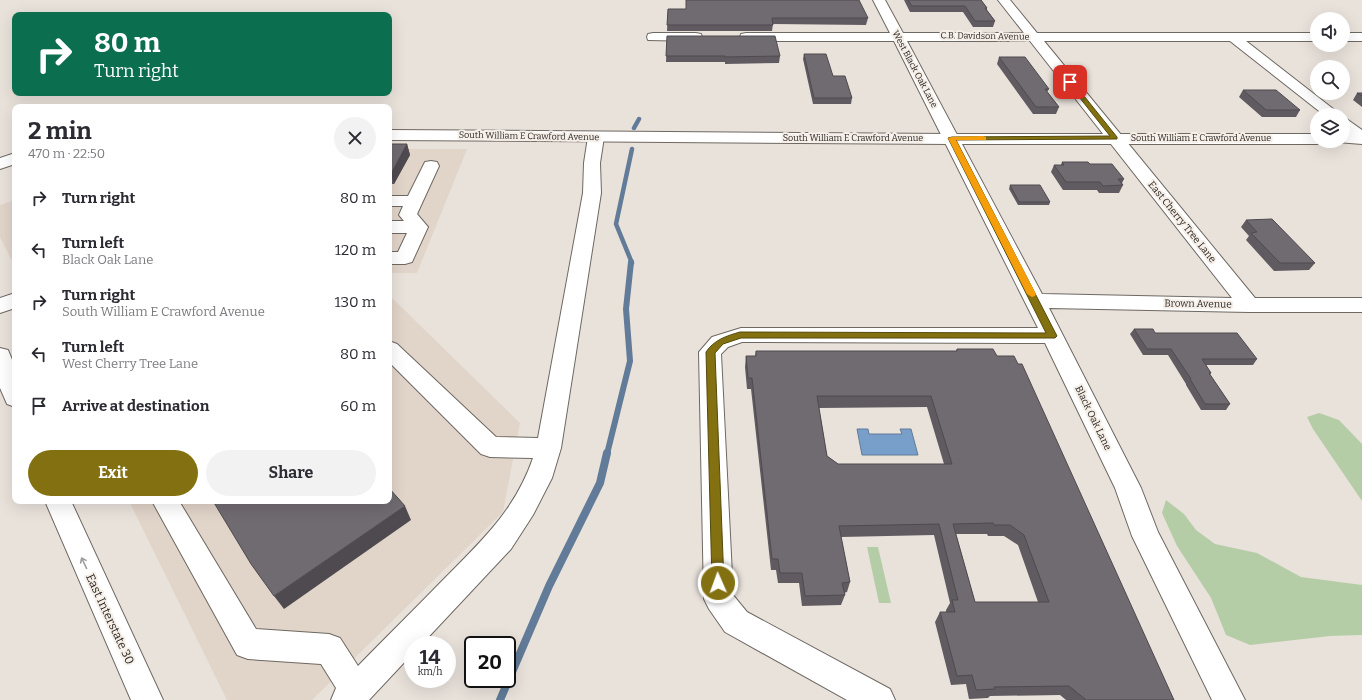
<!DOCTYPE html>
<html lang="en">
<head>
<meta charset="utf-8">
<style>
	:root { --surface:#fff; --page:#f2f2f3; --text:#2b2b33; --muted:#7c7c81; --accent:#837111 }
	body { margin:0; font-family:Bitter,serif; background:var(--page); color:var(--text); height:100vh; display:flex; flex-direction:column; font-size:15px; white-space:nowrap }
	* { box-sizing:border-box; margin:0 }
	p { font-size:13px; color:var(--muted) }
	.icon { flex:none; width:22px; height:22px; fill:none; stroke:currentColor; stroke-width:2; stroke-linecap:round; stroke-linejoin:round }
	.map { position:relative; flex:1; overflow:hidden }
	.drawer { position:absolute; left:12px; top:104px; width:380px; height:400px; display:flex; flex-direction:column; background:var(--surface); border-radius:8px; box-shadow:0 4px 16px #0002 }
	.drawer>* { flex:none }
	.banner { position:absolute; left:12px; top:12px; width:380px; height:84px; border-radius:8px; box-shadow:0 4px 16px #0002; background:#0b6e4f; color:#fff; overflow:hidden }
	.buttons { position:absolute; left:1310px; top:12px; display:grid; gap:8px }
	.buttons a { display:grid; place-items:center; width:40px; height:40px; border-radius:50%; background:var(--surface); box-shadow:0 4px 16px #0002; font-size:20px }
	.speed { position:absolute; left:404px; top:636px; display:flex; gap:8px; font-size:20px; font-weight:700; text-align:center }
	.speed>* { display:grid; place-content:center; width:52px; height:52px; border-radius:50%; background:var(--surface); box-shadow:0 4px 16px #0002; line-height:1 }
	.speed small { font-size:10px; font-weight:400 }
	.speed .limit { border:2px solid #111; border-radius:6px; background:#fff; color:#111 }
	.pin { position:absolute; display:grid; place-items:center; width:34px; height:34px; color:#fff; margin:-17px; border-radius:8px; box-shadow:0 2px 6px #0006 }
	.me { position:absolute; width:44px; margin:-22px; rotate:358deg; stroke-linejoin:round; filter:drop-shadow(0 0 3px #0008) }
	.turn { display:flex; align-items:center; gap:14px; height:84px; padding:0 16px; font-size:18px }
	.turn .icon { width:52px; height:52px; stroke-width:2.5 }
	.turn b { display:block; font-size:28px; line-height:34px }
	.round { display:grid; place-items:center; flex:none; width:42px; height:42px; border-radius:21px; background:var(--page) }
	.head { display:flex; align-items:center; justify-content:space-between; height:68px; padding:0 16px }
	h1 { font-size:24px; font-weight:700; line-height:30px }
	.primary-button { display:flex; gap:8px; margin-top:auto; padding:8px 16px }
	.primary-button a { flex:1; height:46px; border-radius:24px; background:var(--accent); color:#fff; font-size:16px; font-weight:700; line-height:46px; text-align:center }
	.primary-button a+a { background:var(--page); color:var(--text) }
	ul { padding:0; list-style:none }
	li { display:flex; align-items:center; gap:12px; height:52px; padding:0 16px }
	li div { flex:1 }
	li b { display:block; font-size:15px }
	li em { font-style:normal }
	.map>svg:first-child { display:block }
</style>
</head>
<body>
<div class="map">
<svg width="1362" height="700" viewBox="0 0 1362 700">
	<rect width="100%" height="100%" fill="#e9e2db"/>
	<!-- built -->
	<path fill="#e1d4c9" d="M389 149H467L417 273H389Z
		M15 200V267L0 237V205Z
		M389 295 520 423 503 512 312 700H227L129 501H389Z"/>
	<!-- green -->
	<path fill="#b5cda7" d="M1319 413 1339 420 1362 444V501L1313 429 1307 417Z
		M1166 500 1184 514 1196 530 1215 544 1257 553 1301 577 1362 585V635L1330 636 1250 645 1226 635 1211 598 1177 546 1162 513Z
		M867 547H878L891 603H879Z"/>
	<!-- water -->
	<path fill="#789fca" stroke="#617b98" d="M857 429H868L869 434H902L900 429H911L918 455H862Z"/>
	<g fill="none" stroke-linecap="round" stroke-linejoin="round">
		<!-- stream-far2 -->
		<path stroke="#617b98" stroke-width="4.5" d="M634 128 639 119
			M632 263 616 224 632 149"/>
		<!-- stream-far1 -->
		<path stroke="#617b98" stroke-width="6" d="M607 454 630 361 626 309 631 262"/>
		<!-- stream -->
		<path stroke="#617b98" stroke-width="8" d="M500 700 549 586 600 483 607 453"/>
		<!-- minor casing -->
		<g stroke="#6e6862" stroke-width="2">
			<path id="minor" d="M873 0H885L903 33H1024L998 0H1010L1037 33H1317V41H1246L1341 115H1324L1230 41H1044L1255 298H1362V312H1249L1049 308 1141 488 1158 532 1245 700H1212L1132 536 1115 488 1045 343 742 342 728 347 721 354 733 595 747 612 890 689 895 700H847L725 632 709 609 704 599 699 352 712 337 741 328H1038L894 41H746L741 40 740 37 741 34 746 33H890ZM907 41H1030L1232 298 1042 294Z
				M653 33H696L701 34 702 37 701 40 696 41 648 40 647 37 648 34Z
				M1343 33H1362V41H1343Z
				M1343 118 1348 120 1362 130V143L1356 141 1343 131Z
				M596 132 602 134 604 137 600 163 601 193 561 448 552 478 533 515 511 549 421 645H413V653L369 700H331L336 688 321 664 248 659 237 655 152 501H179L256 629 329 634 340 638 358 666C385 638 413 611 440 583 479 543 514 513 533 458L490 457 481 454 389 362V341L397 344 496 437 538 438 583 193 584 163 588 137 590 134Z
				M431 161 437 162 439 166 417 214 428 227 412 262 405 264H389V252H398L407 233H389V221H404L399 215 403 206H389V196H408L425 162Z
				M15 293V308L0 313V298Z"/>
		</g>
		<!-- major casing -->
		<g stroke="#6e6862" stroke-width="2">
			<path id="major" d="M389 130 952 134H1317V141H1324L1317 144H952L389 140Z
				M1343 134H1362V144L1337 142 1336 141H1343Z
				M15 153V164L0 169V158Z
				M0 348 8 350 15 367V407L7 404 0 388Z
				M45 501H71L163 700H131Z"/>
		</g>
		<!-- minor -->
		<use href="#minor" fill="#fff" fill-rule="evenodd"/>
		<!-- major -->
		<use href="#major" fill="#fff" fill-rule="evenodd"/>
	</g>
	<!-- wall -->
	<path fill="#605b61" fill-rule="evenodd" d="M904 0H981L987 8V10L995 21 993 27H973L963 12H910Z
		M668 9 868 18 866 25 773 24 772 31H667Z
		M667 36 780 56 779 63 725 64V62H666Z
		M804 54 833 76 852 98 851 104H813L803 59Z
		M999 57 1049 89 1047 92 1059 107 1056 114H1033L997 64Z
		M1243 90 1300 110 1296 117H1262L1239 97Z
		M1357 93H1362V107L1353 100Z
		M389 144H407L410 155 394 184H389Z
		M1062 162 1090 164 1124 179 1122 183 1123 185 1119 193H1099L1097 190H1063L1051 172 1054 165H1061Z
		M1010 185 1050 202 1049 205H1018L1009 189Z
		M1246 220 1315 263 1309 270 1274 271 1246 240 1249 236 1241 227Z
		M1134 329 1155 333 1257 359 1253 365H1206L1211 373 1210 375 1230 404 1226 410H1201L1186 385V384L1168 355H1143L1130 334Z
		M957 349 997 356 1174 700H1066L1060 695 990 696 988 698 969 699 966 684 951 685 935 622 940 612H946V610L950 603 934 535 841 537 850 582 847 592 844 593 845 595 841 605 802 606 799 583H778L776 570H771L751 389H747L745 367 746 356H755L756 351H956ZM927 407 944 464H838L827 456 819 408ZM956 534H987L988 536H1004L1018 545 1038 602H975Z"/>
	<!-- shaded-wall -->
	<path fill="#4e4a4f" d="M407 144 410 155 394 184 391 174Z
		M405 506 411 520 284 609 274 596Z"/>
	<!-- building -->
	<path fill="#706a71" stroke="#4e4a4f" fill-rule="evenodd" d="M686 0H859L868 18H772L773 25H667L668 9H686Z
		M908 0H981L987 8H985L995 21H975L965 6H912Z
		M667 36H775L780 56 725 57V56H666Z
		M804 54H826L833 76H845L852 98H814Z
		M999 57H1025L1049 89H1045L1059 107H1036Z
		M1243 90H1276L1300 110H1266Z
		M1357 93H1362V96Z
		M389 144H407L391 174H389Z
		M1062 162H1088L1090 164H1112L1124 179H1118L1123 185 1103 186 1100 182H1066L1054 165H1064Z
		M1010 185H1040L1050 202H1019Z
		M1272 219 1315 263H1280L1251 233 1257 232 1246 220Z
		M1134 329H1153L1155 333H1237L1257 359H1202L1211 373H1209L1230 404H1205L1190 379H1191L1171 349H1147Z
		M957 349H993L997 356H1014L1018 364H1022L1174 700H1086L1069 686 994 687 995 689 976 690 972 675 957 676 940 612H955L952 600H958L939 524 839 526 850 582 842 583 845 595 805 596 802 573H780L778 559H772L752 378H748L746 356H756V351H957ZM817 396H931L952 464H838L827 456ZM993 523 994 525H1010L1024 535 1049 602H975L953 524Z
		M389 488 405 506 274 596 251 564 213 501H389Z"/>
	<!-- one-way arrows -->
	<defs><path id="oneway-shaft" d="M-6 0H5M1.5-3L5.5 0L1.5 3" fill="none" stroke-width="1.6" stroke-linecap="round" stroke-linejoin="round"/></defs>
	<use stroke="#9f9e9d" href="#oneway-shaft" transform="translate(84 563) rotate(-115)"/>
	<!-- route -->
	<path fill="#837111" stroke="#55490b" d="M1068 81H1072L1117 137V139L956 140 1057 336 1055 338H741L723 344 715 353 724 583 723 587 718 589 714 587 712 583 706 352C714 340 726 336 740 332L1046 333 948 138 952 137 1110 136 1068 83Z"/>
	<!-- slow -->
	<path fill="#f59e0b" d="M983 136 986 137V140H956L1036 294 1035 296 1032 297 1027 294 948 138 952 137Z"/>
	<g text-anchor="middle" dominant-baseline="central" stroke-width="4" stroke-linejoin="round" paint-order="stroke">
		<!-- far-street labels -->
		<g font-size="9" fill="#2a2725" stroke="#f6efe8">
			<text transform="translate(985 36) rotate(1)">C.B. Davidson Avenue</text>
			<text transform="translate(915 69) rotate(62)">West Black Oak Lane</text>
			<text transform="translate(529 136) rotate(1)">South William E Crawford Avenue</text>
			<text x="853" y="138">South William E Crawford Avenue</text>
			<text x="1201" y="138">South William E Crawford Avenue</text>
		</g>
		<!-- street labels -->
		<g font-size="10" fill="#2a2725" stroke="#f6efe8">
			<text transform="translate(1182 222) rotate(51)">East Cherry Tree Lane</text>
			<text transform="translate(1198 304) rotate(1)">Brown Avenue</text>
			<text transform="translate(1093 418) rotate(64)">Black Oak Lane</text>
		</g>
		<!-- near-street labels -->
		<g font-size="12" fill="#2a2725" stroke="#f6efe8">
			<text transform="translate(110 619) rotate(65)">East Interstate 30</text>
		</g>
	</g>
</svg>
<div class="buttons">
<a><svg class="icon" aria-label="sound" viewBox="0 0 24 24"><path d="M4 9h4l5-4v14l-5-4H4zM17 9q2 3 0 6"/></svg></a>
<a><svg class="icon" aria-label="search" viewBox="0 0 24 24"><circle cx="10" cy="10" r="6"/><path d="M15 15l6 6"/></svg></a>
<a><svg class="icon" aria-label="layers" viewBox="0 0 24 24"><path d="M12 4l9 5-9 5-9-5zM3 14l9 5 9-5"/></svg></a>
</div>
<div class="speed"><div>14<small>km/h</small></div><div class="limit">20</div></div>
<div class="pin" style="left:1070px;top:82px;background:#d93025"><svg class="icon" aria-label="arrive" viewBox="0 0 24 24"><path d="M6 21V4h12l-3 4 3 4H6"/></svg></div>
<svg class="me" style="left:718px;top:583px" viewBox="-20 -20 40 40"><circle r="17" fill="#837111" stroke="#fff" stroke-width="3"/><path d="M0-11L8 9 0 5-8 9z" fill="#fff"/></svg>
<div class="banner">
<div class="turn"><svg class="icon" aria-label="right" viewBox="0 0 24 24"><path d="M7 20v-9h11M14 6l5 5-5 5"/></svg><div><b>80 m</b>Turn right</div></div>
</div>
<section class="drawer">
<div class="head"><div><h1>2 min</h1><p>470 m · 22:50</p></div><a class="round"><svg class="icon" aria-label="close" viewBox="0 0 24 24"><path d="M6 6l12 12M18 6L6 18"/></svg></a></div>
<ul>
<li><svg class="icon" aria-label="right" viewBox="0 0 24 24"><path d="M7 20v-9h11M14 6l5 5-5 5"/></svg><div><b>Turn right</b></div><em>80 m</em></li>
<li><svg class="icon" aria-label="left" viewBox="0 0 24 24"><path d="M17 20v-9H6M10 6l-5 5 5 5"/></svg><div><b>Turn left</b><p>Black Oak Lane</p></div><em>120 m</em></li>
<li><svg class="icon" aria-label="right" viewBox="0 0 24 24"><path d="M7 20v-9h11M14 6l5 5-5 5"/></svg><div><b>Turn right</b><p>South William E Crawford Avenue</p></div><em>130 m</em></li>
<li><svg class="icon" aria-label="left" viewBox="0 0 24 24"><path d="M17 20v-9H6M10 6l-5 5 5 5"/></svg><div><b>Turn left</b><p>West Cherry Tree Lane</p></div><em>80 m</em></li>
<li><svg class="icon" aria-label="arrive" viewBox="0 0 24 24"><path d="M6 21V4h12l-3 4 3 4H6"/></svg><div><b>Arrive at destination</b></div><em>60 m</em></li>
</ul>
<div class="primary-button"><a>Exit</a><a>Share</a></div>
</section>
</div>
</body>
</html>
